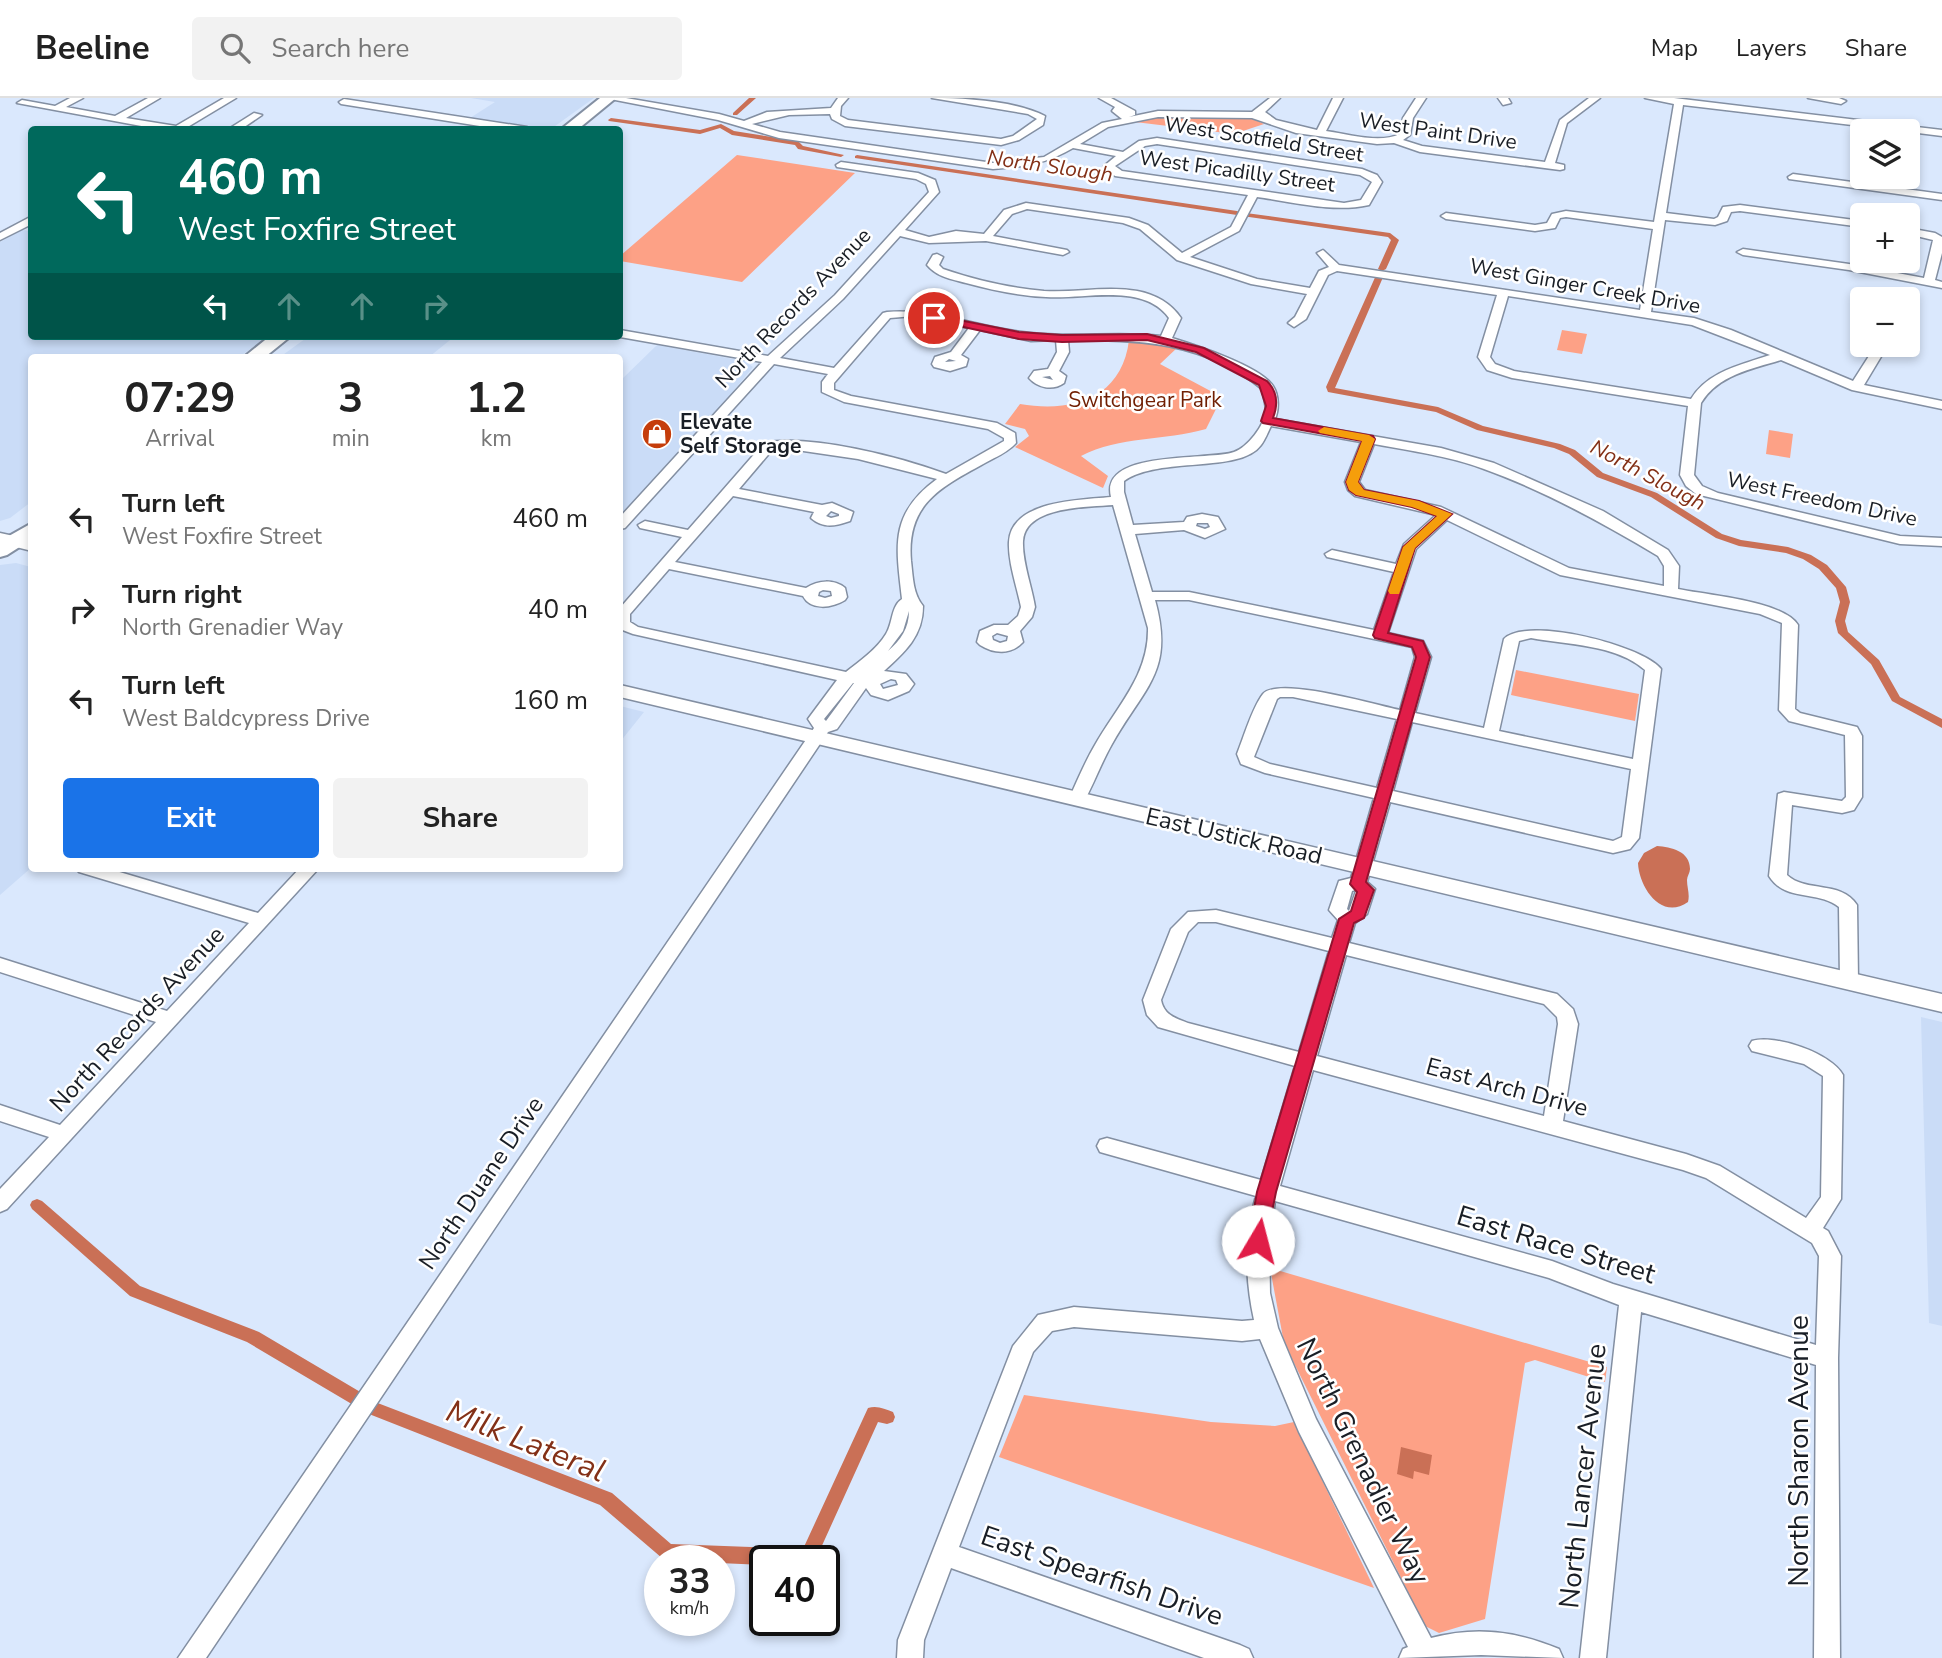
<!DOCTYPE html>
<html lang="en">
<head>
<meta charset="utf-8">
<style>
	:root { --surface:#fff; --page:#f2f2f2; --text:#222; --muted:#767676; --line:#e0e0e0; --accent:#1a73e8 }
	body { margin:0; font-family:"Nunito Sans",sans-serif; background:var(--page); color:var(--text); height:100vh; display:flex; flex-direction:column; font-size:26px; white-space:nowrap }
	* { box-sizing:border-box; margin:0 }
	p { font-size:23px; color:var(--muted) }
	.icon { flex:none; width:38px; height:38px; fill:none; stroke:currentColor; stroke-width:2; stroke-linecap:round; stroke-linejoin:round }
	.map { position:relative; flex:1; overflow:hidden }
	.panel { position:absolute; left:28px; top:256px; width:595px; height:518px; display:flex; flex-direction:column; background:var(--surface); border-radius:7px; box-shadow:0 4px 10px #0003 }
	.panel>* { flex:none }
	.top-card { position:absolute; left:28px; top:28px; width:595px; height:214px; border-radius:7px; box-shadow:0 4px 10px #0003; background:#00695c; color:#fff; overflow:hidden }
	.tools { position:absolute; left:1850px; top:21px; display:grid; gap:14px }
	.tools a { display:grid; place-items:center; width:70px; height:70px; border-radius:7px; background:var(--surface); box-shadow:0 4px 10px #0003; font-size:35px }
	.speed { position:absolute; left:644px; top:1447px; display:flex; gap:14px; font-size:35px; font-weight:700; text-align:center }
	.speed>* { display:grid; place-content:center; width:91px; height:91px; border-radius:50%; background:var(--surface); box-shadow:0 4px 10px #0003; line-height:1 }
	.speed small { font-size:18px; font-weight:400 }
	.speed .limit { border:4px solid #111; border-radius:10px; background:#fff; color:#111 }
	.pin { position:absolute; display:grid; place-items:center; width:60px; height:60px; color:#fff; margin:-30px; border:4px solid #fff; border-radius:50%; box-shadow:0 2px 7px #0007 }
	.me { position:absolute; width:77px; margin:-38px; rotate:8deg; stroke-linejoin:round; filter:drop-shadow(0 0 5px #0008) }
	.turn { display:flex; align-items:center; gap:24px; height:147px; padding:0 35px; font-size:32px }
	.turn .icon { width:91px; height:91px; stroke-width:2.5 }
	.turn b { display:block; font-size:49px; line-height:60px }
	.lanes { display:flex; align-items:center; height:66px; padding:0 35px; background:#0003; justify-content:center; gap:35px; direction:ltr }
	.lanes .off { opacity:.35 }
	.eta { display:flex; justify-content:space-evenly; align-items:center; height:119px; text-align:center }
	.eta b { font-size:42px; font-weight:700; line-height:49px }
	.button { display:flex; gap:14px; margin-top:auto; padding:14px 35px }
	.button a { flex:1; height:80px; border-radius:7px; background:var(--accent); color:#fff; font-size:28px; font-weight:700; line-height:80px; text-align:center }
	.button a+a { background:var(--page); color:var(--text) }
	ul { padding:0; list-style:none }
	li { display:flex; align-items:center; gap:21px; height:91px; padding:0 35px }
	li div { flex:1 }
	li b { display:block; font-size:26px }
	li em { font-style:normal }
	header { display:flex; align-items:center; gap:42px; box-sizing:border-box; height:98px; padding:0 35px; background:var(--surface); border-bottom:2px solid var(--line) }
	header strong { font-size:33px }
	nav { display:flex; gap:38px; margin-inline-start:auto; font-size:24px }
	.search { width:490px; height:63px; background:var(--page); display:flex; align-items:center; gap:18px; box-sizing:border-box; padding:0 24px; border-radius:7px; color:var(--muted); font-size:26px }
	.map>svg:first-child { display:block }
</style>
</head>
<body>
<header>
<strong>Beeline</strong>
<div class="search"><svg class="icon" aria-label="search" viewBox="0 0 24 24"><circle cx="10" cy="10" r="6"/><path d="M15 15l6 6"/></svg>Search here</div>
<nav><a>Map</a><a>Layers</a><a>Share</a></nav>
</header>
<div class="map">
<svg width="1942" height="1560" viewBox="0 0 1942 1560">
	<rect width="100%" height="100%" fill="#dae8fd"/>
	<!-- built -->
	<path fill="#cadcf7" d="M471 0H594L551 31 470 20 495 4Z
		M22 132 31 133 32 238H269L239 259H32L31 404 10 420 0 423V144Z
		M309 238H455L429 259H280Z
		M657 247 744 263 753 269 726 302 620 417V283Z
		M16 465 31 469 32 769 0 797V467Z
		M620 608 644 614 620 644Z
		M1921 919 1942 924V1228L1929 1225Z"/>
	<!-- green -->
	<path fill="#fda186" d="M1167 17 1251 20 1264 26 1234 36 1135 24Z
		M737 57 855 75 742 184 620 163V158Z
		M1562 232 1587 236 1582 256 1557 252Z
		M1129 242 1178 249 1160 266 1218 297 1219 305 1206 331C1164 343 1120 338 1081 358L1108 378 1103 390 1015 349 1029 338 1025 331 1005 326 1020 306C1071 315 1122 301 1129 242Z
		M1769 332 1793 336 1790 360 1766 356Z
		M1516 572 1639 596 1635 623 1511 597Z
		M1270 1170 1607 1269 1605 1284 1535 1262 1525 1265 1485 1521 1439 1535 1425 1528 1284 1245Z
		M1024 1297 1211 1324 1275 1328 1294 1324 1374 1490 999 1359Z"/>
	<!-- water -->
	<path fill="#ca7056" d="M1657 748C1671 749 1690 753 1690 771 1690 775 1687 778 1687 782 1687 790 1690 796 1688 804 1661 823 1639 789 1638 765L1644 755Z
		M1401 1349 1432 1357 1429 1377 1414 1373 1413 1381 1397 1376Z"/>
	<g fill="none" stroke-linecap="round" stroke-linejoin="round">
		<!-- canal -->
		<path fill="#ca7056" fill-rule="evenodd" d="M749 0H756L737 17H733V15Z
			M611 20 700 32 721 26 734 33 798 43 803 48 844 57 841 59 798 51 795 47 732 37 720 30 700 36 609 23 608 22Z
			M857 57 1237 113 1241 115 1237 117 855 60V58Z
			M1246 115 1390 135 1399 142 1386 171 1382 173 1378 171 1391 142 1388 139 1249 119H1246Z
			M1377 175 1384 177 1335 290 1438 309 1483 328 1560 346 1575 352 1603 375 1657 395 1722 436 1741 442 1788 449 1811 457 1827 467 1846 489 1850 504 1845 523 1848 534 1879 562 1900 599 1942 621V630L1892 603 1871 566 1838 535 1835 523 1840 504 1836 490 1819 471 1803 461 1786 455 1739 448 1716 440 1651 399 1597 379 1569 356 1554 350 1477 332 1436 314 1328 294 1326 289Z
			M37 1101 42 1103 140 1188 259 1234 362 1295 364 1300 362 1305 356 1307 350 1305 247 1244 130 1198 32 1111 30 1107 32 1103Z
			M375 1304 612 1395 671 1446 803 1451 868 1310C877 1307 885 1311 893 1314L895 1319 893 1324 887 1326 878 1324 815 1463H765V1467L719 1465V1463L668 1462 662 1460 600 1407 369 1316 367 1311 369 1306Z"/>
		<!-- minor casing -->
		<g stroke="#838fa2" stroke-width="3">
			<path id="minor" d="M70 0H83L66 9 115 18 148 0H160L126 20 176 28 224 0H236L186 30 188 32H163L17 5 22 2 55 8Z
				M605 0H626L719 16 744 23 767 14 831 10 838 0H848L841 8 840 18 848 22 1001 41 1013 38 1037 21 1028 16 932 0C965 0 1016 3 1045 18L1043 27 1019 42 1001 47 845 28 832 21 830 16 789 17 752 26 780 34 993 65 1044 59 1102 25 1122 21 1112 13 1115 9 1099 0H1111L1135 13V17L1129 19 1158 13 1252 14 1270 0H1280L1265 14 1276 22 1317 32 1333 0H1343L1326 33C1349 36 1379 46 1400 36L1403 20 1416 0H1426L1413 20 1410 37 1403 42 1422 48 1545 64 1560 22 1589 0H1600L1567 25 1555 65 1564 67V71L1560 72 1420 54 1394 45 1377 46 1296 35 1252 20 1158 19 1108 29 1080 46 1123 54 1139 43 1157 40 1362 71 1377 77 1382 84 1369 107C1333 115 1293 104 1257 99L1239 133 1190 159 1257 181 1310 190 1319 173 1329 169 1317 155 1323 152 1339 167 1640 212 1653 131 1566 119 1560 120 1555 130 1535 133 1446 121 1441 118 1446 115 1535 127 1547 125 1552 116 1566 113 1654 124 1674 6 1645 0H1674L1942 32V38L1862 28V85L1942 96V102L1789 81 1788 79 1793 76 1852 84V27L1683 7 1666 115 1714 121 1718 119 1723 109 1740 107 1862 123V129L1740 113 1731 114 1727 123 1715 127 1665 122 1651 214 1694 220 1731 232 1853 283 1876 247H1888L1864 287 1942 303V311L1852 292 1781 262C1752 271 1718 277 1701 305L1694 377 1702 388 1718 395 1900 438 1942 440V448L1900 446 1696 396 1686 388 1680 377 1688 308 1512 280 1487 272 1478 259 1497 197 1337 173 1328 177 1306 221 1294 229 1288 225 1295 219 1307 196 1251 186 1177 162 1140 131 1123 125 1027 111 1012 116 993 138 1067 152 1069 154 1063 157 986 143 929 145 900 138 843 201 780 260 834 270 883 215 887 214C939 210 981 231 1031 235 1074 240 1118 233 1161 238L1169 220C1143 184 1084 202 1046 199 1019 198 992 192 966 185 951 181 937 179 927 167L933 157 937 156 943 159 939 167 943 171C975 182 1010 190 1044 193 1090 196 1150 176 1181 220L1172 240C1195 247 1260 268 1273 288 1279 297 1279 312 1275 321L1441 350 1494 365 1603 413 1668 452 1679 468 1678 491C1706 497 1784 503 1798 527L1795 611 1800 615 1857 629 1862 638V699L1854 712 1842 715 1792 707 1787 777C1806 795 1841 782 1857 807L1858 883 1856 888H1842L1840 883 1839 809C1818 792 1785 804 1769 778L1778 696 1784 694 1842 703 1846 699 1845 637 1789 623 1779 612 1782 525 1760 516 1560 477 1447 422 1416 451 1388 535 1423 543 1431 559 1415 615 1484 630 1504 541C1526 518 1642 547 1661 571L1639 740 1630 751 1613 755 1390 704 1367 784 1375 791 1367 816 1355 825 1349 845 1557 896 1573 911 1578 926 1563 1023 1686 1056 1720 1068 1806 1120 1821 1099 1823 978 1804 966 1752 953 1749 948 1752 943C1775 936 1831 955 1843 977L1841 1101 1823 1130 1828 1133 1841 1158 1838 1260 1840 1560H1814L1816 1267 1641 1214 1606 1560H1580L1619 1207 1549 1180 1275 1103 1269 1143 1270 1195 1278 1230 1316 1321 1431 1540C1476 1528 1516 1533 1559 1551L1563 1560 1481 1557 1399 1560 1403 1551 1408 1549 1299 1334 1260 1241 1242 1243 1074 1229 1052 1233 1033 1254 959 1449 1240 1547 1249 1551 1253 1560H1204L951 1470 924 1542 923 1560H897L898 1542 1013 1248 1038 1217 1074 1209 1242 1223 1254 1222C1245 1181 1244 1138 1256 1098L1107 1056 1100 1054 1097 1048 1100 1042 1107 1040 1261 1082 1295 968 1158 929 1147 917 1143 902 1171 831 1188 814 1216 812 1332 840 1338 822 1329 812 1339 783 1351 780 1374 700 1265 675 1241 666 1237 656C1244 639 1252 610 1263 596 1278 578 1376 607 1400 612L1415 559 1412 549 1189 502H1155C1175 574 1144 589 1112 646 1101 665 1094 686 1083 705H1071L1069 701C1077 683 1085 664 1095 647 1117 608 1149 577 1148 530L1113 407C1088 409 1025 408 1023 443 1022 464 1032 489 1035 509L1032 519 1020 533 1023 544C1011 557 994 556 980 547L977 544 980 533 994 527H1008L1018 518 1021 509C1017 489 1008 464 1009 444 1011 402 1081 402 1111 399 1099 351 1209 363 1234 354 1248 349 1264 328 1266 313 1266 307 1263 297 1262 291 1204 244 1139 241 1068 242L1069 254 1059 273 1066 278 1064 285C1053 293 1038 290 1029 280L1034 273 1048 271 1057 254 1056 242 1031 243 980 232 961 257 968 261 966 268 950 273 934 269 932 266 935 259 951 254 969 230 914 218 890 220 834 285V292L851 298 997 325 1015 335 1016 345C1008 354 996 359 985 365 941 389 906 406 911 463 913 480 913 496 923 508 923 538 905 554 884 573L906 576 914 586 909 593 888 602 871 597 866 590 837 631 828 634 206 1560H178L814 630 808 621 837 582 633 536 620 531V510L682 439 640 430 638 427 645 423 688 432 764 345C809 335 903 360 946 376L1004 343V340L988 331 844 304 822 294V284L828 276 774 266 625 430 620 431V419L762 264 620 239 618 238 620 232 768 258 835 197 929 94 926 86 916 81 837 69 836 67 841 64 918 75 935 82 939 94 905 132 929 139 956 133 984 136 1004 112 1026 105 1129 120 1148 127 1182 155 1231 129 1248 97 1115 78 1104 68 1116 58 1073 50C1046 66 1023 69 993 71L779 40 718 22ZM1157 46 1360 77 1372 84 1361 102 1344 105 1122 73 1115 68 1145 48ZM1508 198 1692 227 1770 257C1741 267 1708 273 1691 301L1514 273 1495 266 1490 259ZM949 261 956 263 945 264ZM1050 278 1053 282 1042 279ZM1271 328 1361 344 1345 384 1348 392 1355 398 1436 417 1404 446 1396 466 1332 452 1325 456 1327 459 1394 474 1374 532 1189 494H1152L1135 436 1184 432 1205 440 1225 431 1218 419 1202 416 1187 419 1184 424 1133 427 1124 394V383C1159 358 1240 376 1261 347 1265 342 1268 334 1271 328ZM1374 346C1411 353 1449 358 1484 371 1545 393 1603 425 1658 458L1664 468V488L1569 470 1441 409 1365 392 1359 384ZM783 350 858 361 937 381C889 416 896 448 902 501 891 508 893 525 886 536 877 551 860 563 846 574L638 529 630 524V516L669 471 803 498C811 513 832 510 845 502L847 499 845 490C834 481 818 482 806 490L675 464 733 398 814 414 811 420C824 431 835 428 850 423L853 414 832 405 822 407 739 391 773 351ZM831 413 839 416V418L831 420 826 418ZM1197 425H1208L1210 429 1205 431 1196 428ZM823 492 831 493 832 498 825 500 818 498 819 494ZM909 513C909 530 901 542 888 553L903 533ZM997 535 1008 538 1007 543 1000 545 993 542 992 538ZM1531 540C1567 547 1616 546 1645 572L1633 661 1499 633 1519 543ZM891 581 896 582 898 587 883 591 880 586ZM853 585H854L826 623 824 621ZM1280 599H1293L1397 621 1377 690 1270 666 1254 659 1277 601ZM1412 624 1631 671 1622 739 1613 743 1393 693ZM1355 792 1356 793 1349 813 1347 811 1352 793ZM1198 824H1216L1329 853 1299 954 1188 925C1175 920 1164 917 1161 902L1188 834ZM1346 857 1544 906 1557 919 1558 926 1544 1018 1317 958ZM1313 972 1683 1072 1706 1080 1812 1145 1819 1158 1816 1247 1613 1186 1552 1163 1280 1088Z
				M1498 0H1508L1511 5 1503 7Z
				M1808 0H1839L1846 3 1841 6Z
				M344 1 527 29 532 32H505L341 6 339 4Z
				M254 15 262 17 240 32H227Z
				M32 118V126L0 142V135Z
				M1908 130 1935 135 1942 139V155L1935 182 1942 184V190L1849 172 1743 157 1737 154 1743 151 1849 166 1924 180 1933 142 1908 136Z
				M76 770H106L258 815 300 770H319L7 1111 0 1114V1091L49 1039 0 1023V1007L60 1027 156 924 0 874V860L167 913 249 825 79 774Z"/>
		</g>
		<!-- major casing -->
		<g stroke="#838fa2" stroke-width="3">
			<path id="major" d="M0 435 32 442V453L0 445Z
				M620 587 1942 896V914L620 599Z"/>
		</g>
		<!-- highway casing -->
		<g stroke="#838fa2" stroke-width="4">
			<path id="highway" d="M600 0H616L577 32H560Z
				M270 238H291L265 259H244Z
				M32 425V441L7 457 0 459V443Z"/>
		</g>
		<!-- minor -->
		<use href="#minor" fill="#fff" fill-rule="evenodd"/>
		<!-- major -->
		<use href="#major" fill="#fff" fill-rule="evenodd"/>
		<!-- highway -->
		<use href="#highway" fill="#fff" fill-rule="evenodd"/>
	</g>
	<!-- route -->
	<path fill="#e11d48" stroke="#92132f" stroke-width="2" d="M934 217 1019 234 1062 237 1147 236 1204 250 1267 283C1278 294 1278 307 1273 320L1373 338 1375 341 1358 384 1364 392 1419 403 1452 416 1415 450 1388 535 1423 543 1430 559 1366 784 1374 792 1364 820 1354 825 1276 1094 1265 1149 1258 1151 1251 1149 1248 1143 1257 1094 1339 821 1351 813 1357 794 1350 786 1416 559 1412 549 1375 540 1373 537 1403 449 1437 418 1412 409 1356 397 1349 392 1346 384 1362 343 1263 325 1261 323 1266 308 1259 287 1196 254 1147 242 1062 244 1019 241 931 222 929 220Z"/>
	<!-- slow -->
	<path fill="#f59e0b" d="M1324 329 1369 337 1375 341 1358 384 1364 392 1419 403 1452 416 1415 450 1399 496H1390L1388 493 1403 449 1437 418 1412 409 1356 397 1349 392 1346 384 1362 343 1320 335 1318 333Z"/>
	<!-- icons -->
	<defs>
		<g id="shop-disc" transform="scale(1.575)"><circle r="9.5" fill="#c53d0b" stroke="#fff"/><path d="M-5-2.5h2.3a2.7 3.5 0 0 1 5.4 0H5L5.5 6h-11ZM-1.5-2.5h3a1.5 2.3 0 0 0-3 0Z" fill="#fff"/></g>
	</defs>
	<g fill-rule="evenodd">
		<use href="#shop-disc" x="657" y="336"/>
	</g>
	<g text-anchor="middle" dominant-baseline="central" stroke-width="5" stroke-linejoin="round" paint-order="stroke">
		<!-- far-street labels -->
		<g font-size="21" fill="#191e25" stroke="#fff">
			<text transform="translate(1438 33) rotate(8)">West Paint Drive</text>
			<text transform="translate(1264 41) rotate(9)">West Scotfield Street</text>
			<text transform="translate(1237 73) rotate(8)">West Picadilly Street</text>
			<text transform="translate(1585 188) rotate(10)">West Ginger Creek Drive</text>
			<text transform="translate(793 210) rotate(-46)">North Records Avenue</text>
			<text transform="translate(1822 401) rotate(12)">West Freedom Drive</text>
		</g>
		<!-- far-water labels -->
		<g font-size="21" font-style="italic" fill="#833017" stroke="#fff">
			<text transform="translate(1050 68) rotate(8)">North Slough</text>
			<text transform="translate(1648 377) rotate(28)">North Slough</text>
		</g>
		<!-- far-park labels -->
		<g font-size="21" fill="#701e02" stroke="#fff">
			<text x="1145" y="302">Switchgear Park</text>
		</g>
		<!-- far-poi labels -->
		<g font-size="21" font-weight="bold" fill="#191e25" stroke="#fff" text-anchor="start">
			<text x="680" y="324">Elevate<tspan x="680" dy="24">Self Storage</tspan></text>
		</g>
		<!-- street labels -->
		<g font-size="24" fill="#191e25" stroke="#fff">
			<text transform="translate(1234 738) rotate(13)">East Ustick Road</text>
			<text transform="translate(137 921) rotate(-47)">North Records Avenue</text>
			<text transform="translate(1507 989) rotate(15)">East Arch Drive</text>
			<text transform="translate(481 1085) rotate(-56)">North Duane Drive</text>
		</g>
		<!-- near-street labels -->
		<g font-size="28" fill="#191e25" stroke="#fff">
			<text transform="translate(1556 1147) rotate(17)">East Race Street</text>
			<text transform="translate(1799 1353) rotate(-90)">North Sharon Avenue</text>
			<text transform="translate(1363 1363) rotate(64)">North Grenadier Way</text>
			<text transform="translate(1583 1378) rotate(-84)">North Lancer Avenue</text>
			<text transform="translate(1102 1478) rotate(19)">East Spearfish Drive</text>
		</g>
		<!-- near-water labels -->
		<g font-size="32" font-style="italic" fill="#833017" stroke="#fff">
			<text transform="translate(526 1343) rotate(22)">Milk Lateral</text>
		</g>
	</g>
</svg>
<div class="tools">
<a><svg class="icon" aria-label="layers" viewBox="0 0 24 24"><path d="M12 4l9 5-9 5-9-5zM3 14l9 5 9-5"/></svg></a>
<a>+</a>
<a>−</a>
</div>
<div class="speed"><div>33<small>km/h</small></div><div class="limit">40</div></div>
<div class="pin" style="left:934px;top:220px;background:#d93025"><svg class="icon" aria-label="arrive" viewBox="0 0 24 24"><path d="M6 21V4h12l-3 4 3 4H6"/></svg></div>
<svg class="me" style="left:1258px;top:1143px" viewBox="-20 -20 40 40"><circle r="19" fill="#fff"/><path d="M0-13L10 11 0 6-10 11z" fill="#e11d48"/></svg>
<div class="top-card">
<div class="turn"><svg class="icon" aria-label="left" viewBox="0 0 24 24"><path d="M17 20v-9H6M10 6l-5 5 5 5"/></svg><div><b>460 m</b>West Foxfire Street</div></div>
<div class="lanes"><svg class="icon" aria-label="left" viewBox="0 0 24 24"><path d="M17 20v-9H6M10 6l-5 5 5 5"/></svg><svg class="icon off" aria-label="ahead" viewBox="0 0 24 24"><path d="M12 20V5M6 11l6-6 6 6"/></svg><svg class="icon off" aria-label="ahead" viewBox="0 0 24 24"><path d="M12 20V5M6 11l6-6 6 6"/></svg><svg class="icon off" aria-label="right" viewBox="0 0 24 24"><path d="M7 20v-9h11M14 6l5 5-5 5"/></svg></div>
</div>
<section class="panel">
<div class="eta">
<div><b>07:29</b><p>Arrival</p></div>
<div><b>3</b><p>min</p></div>
<div><b>1.2</b><p>km</p></div>
</div>
<ul>
<li><svg class="icon" aria-label="left" viewBox="0 0 24 24"><path d="M17 20v-9H6M10 6l-5 5 5 5"/></svg><div><b>Turn left</b><p>West Foxfire Street</p></div><em>460 m</em></li>
<li><svg class="icon" aria-label="right" viewBox="0 0 24 24"><path d="M7 20v-9h11M14 6l5 5-5 5"/></svg><div><b>Turn right</b><p>North Grenadier Way</p></div><em>40 m</em></li>
<li><svg class="icon" aria-label="left" viewBox="0 0 24 24"><path d="M17 20v-9H6M10 6l-5 5 5 5"/></svg><div><b>Turn left</b><p>West Baldcypress Drive</p></div><em>160 m</em></li>
</ul>
<div class="button"><a>Exit</a><a>Share</a></div>
</section>
</div>
</body>
</html>
